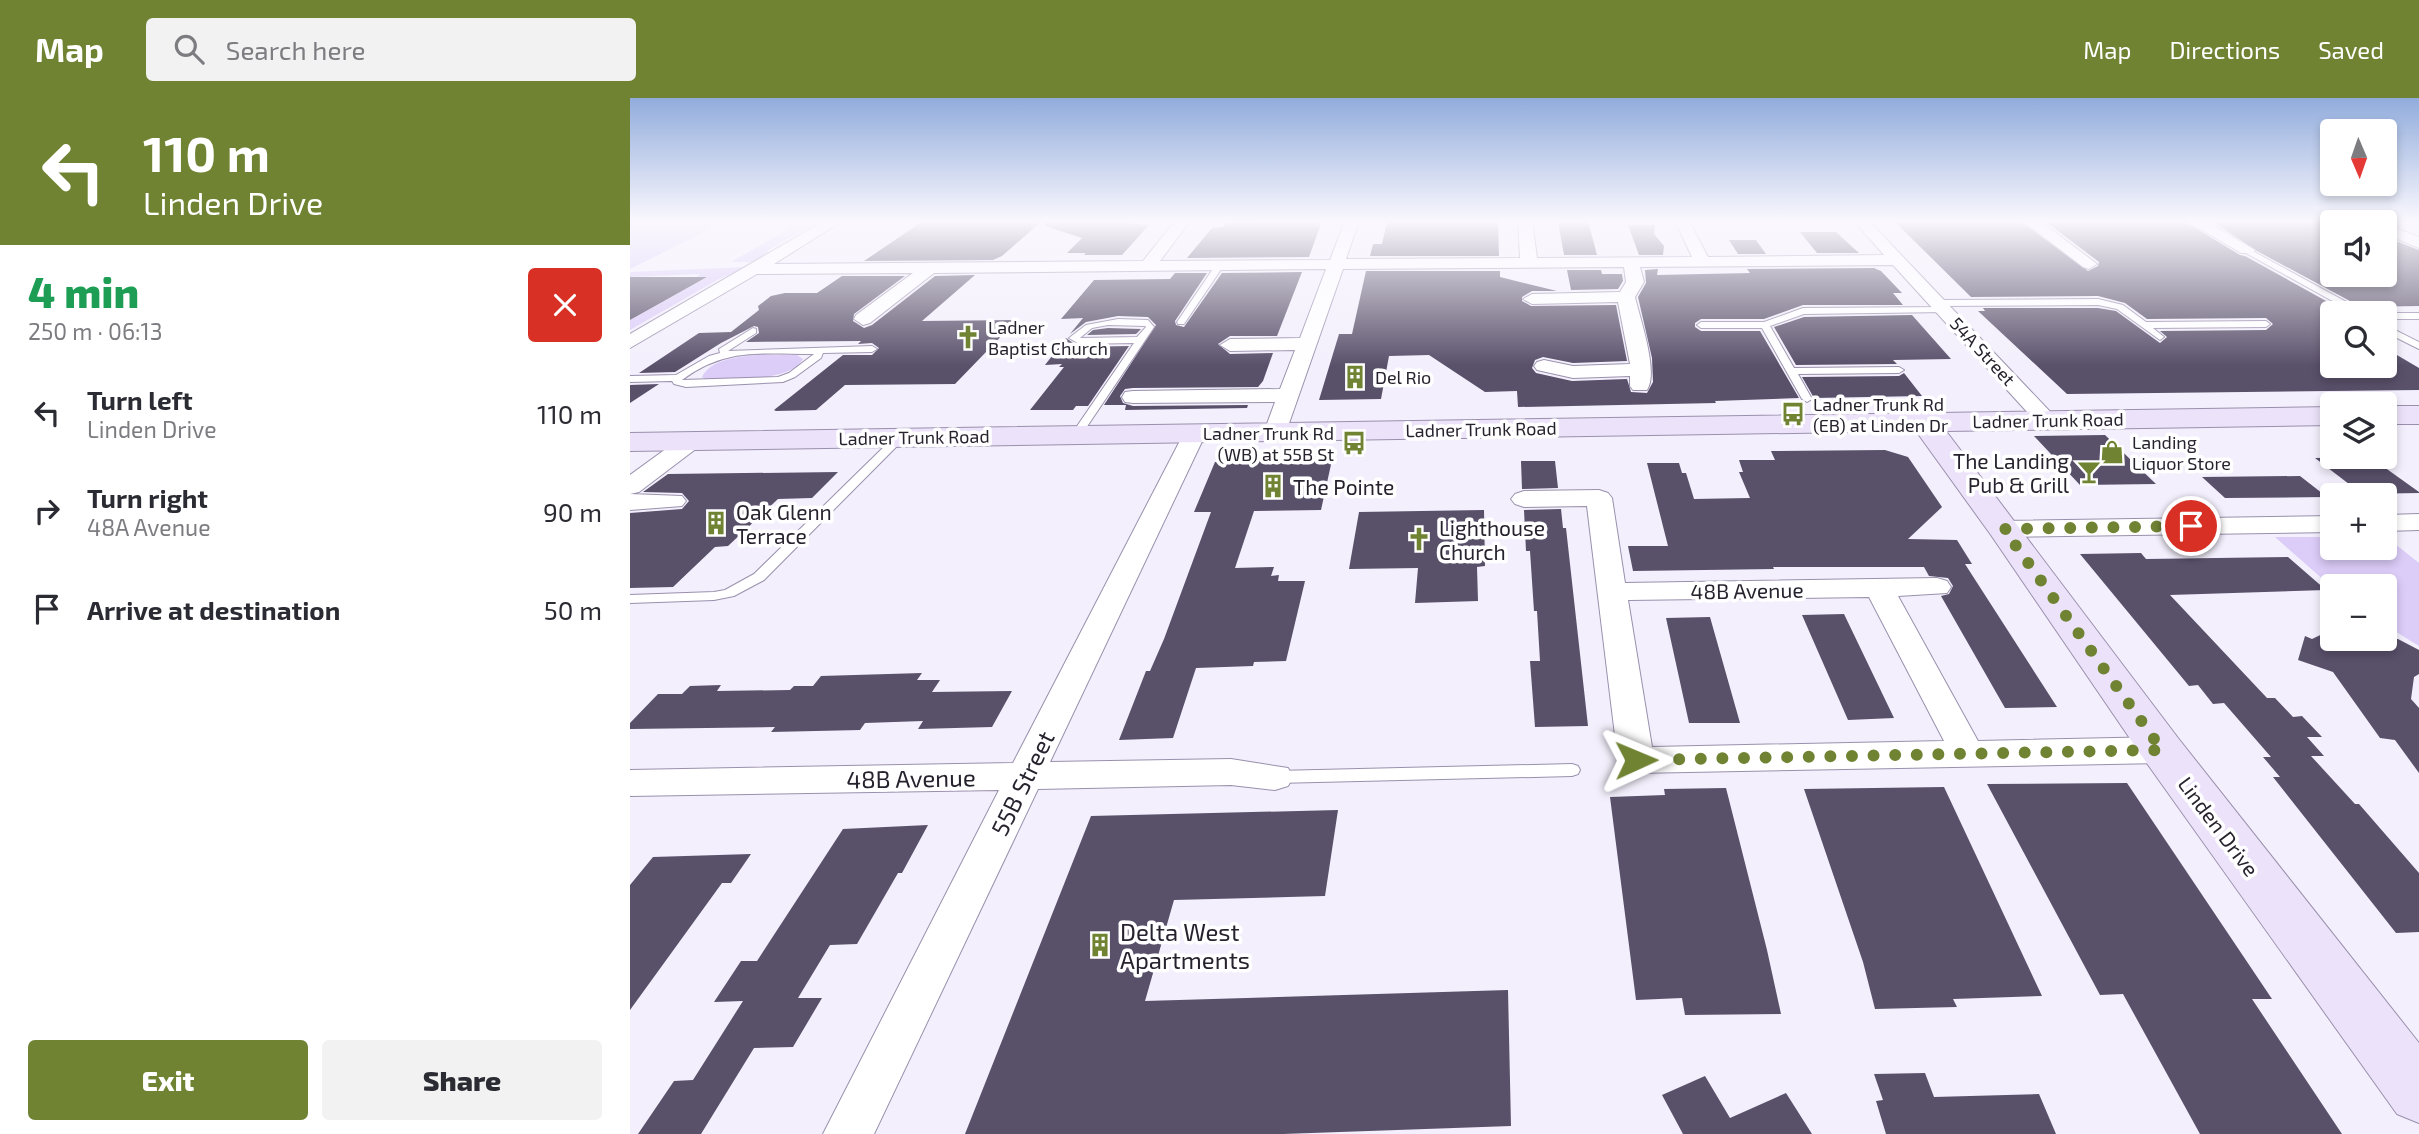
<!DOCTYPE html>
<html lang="en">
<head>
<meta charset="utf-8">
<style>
	:root { --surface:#fff; --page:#f2f2f3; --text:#2b2b33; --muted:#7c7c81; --accent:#708333 }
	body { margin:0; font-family:"Exo 2",sans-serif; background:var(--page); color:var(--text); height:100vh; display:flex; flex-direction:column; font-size:26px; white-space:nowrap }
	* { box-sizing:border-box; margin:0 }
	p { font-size:23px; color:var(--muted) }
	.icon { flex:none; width:38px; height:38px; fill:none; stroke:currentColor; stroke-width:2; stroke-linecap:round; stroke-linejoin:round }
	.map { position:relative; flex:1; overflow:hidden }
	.panel { display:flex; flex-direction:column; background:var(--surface); width:630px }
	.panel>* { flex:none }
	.top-card { background:#708333; color:#fff; overflow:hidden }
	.needle { width:46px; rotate:178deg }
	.buttons { position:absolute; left:1690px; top:21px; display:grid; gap:14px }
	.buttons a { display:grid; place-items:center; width:77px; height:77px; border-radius:7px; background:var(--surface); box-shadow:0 4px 10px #0003; font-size:35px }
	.pin { position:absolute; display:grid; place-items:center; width:60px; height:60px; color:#fff; margin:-30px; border:4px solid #fff; border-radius:50%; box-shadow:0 2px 7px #0007 }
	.me { position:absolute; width:77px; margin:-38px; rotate:89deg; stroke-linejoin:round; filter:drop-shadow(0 0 5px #0008) }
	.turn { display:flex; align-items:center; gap:24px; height:147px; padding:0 28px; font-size:32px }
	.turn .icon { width:91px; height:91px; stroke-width:2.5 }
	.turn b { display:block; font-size:49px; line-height:60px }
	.round { display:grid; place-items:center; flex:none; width:74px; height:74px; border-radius:7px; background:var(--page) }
	.head { display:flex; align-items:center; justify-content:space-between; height:119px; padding:0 28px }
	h1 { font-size:42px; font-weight:800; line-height:52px; color:#1e9e55 }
	.action { display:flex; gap:14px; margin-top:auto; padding:14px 28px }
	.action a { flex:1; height:80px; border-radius:7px; background:var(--accent); color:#fff; font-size:28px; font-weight:800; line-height:80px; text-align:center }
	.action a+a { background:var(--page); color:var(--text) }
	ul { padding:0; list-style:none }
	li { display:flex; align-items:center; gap:21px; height:98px; padding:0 28px }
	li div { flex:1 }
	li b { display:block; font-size:26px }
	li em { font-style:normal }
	header { display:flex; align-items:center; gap:42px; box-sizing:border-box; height:98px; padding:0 35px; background:var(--accent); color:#fff }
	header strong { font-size:33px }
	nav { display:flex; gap:38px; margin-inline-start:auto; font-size:24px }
	.search { width:490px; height:63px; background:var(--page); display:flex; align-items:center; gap:18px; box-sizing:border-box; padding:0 24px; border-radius:7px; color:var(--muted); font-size:26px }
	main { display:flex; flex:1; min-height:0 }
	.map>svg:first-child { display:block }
</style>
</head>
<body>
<header>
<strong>Map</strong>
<div class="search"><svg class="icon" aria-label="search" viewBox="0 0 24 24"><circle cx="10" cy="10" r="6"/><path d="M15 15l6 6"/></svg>Search here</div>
<nav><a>Map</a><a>Directions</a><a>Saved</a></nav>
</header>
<main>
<section class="panel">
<div class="top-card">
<div class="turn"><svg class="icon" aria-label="left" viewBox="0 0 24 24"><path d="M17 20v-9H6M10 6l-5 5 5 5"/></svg><div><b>110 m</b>Linden Drive</div></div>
</div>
<div class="head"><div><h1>4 min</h1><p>250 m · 06:13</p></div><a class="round" style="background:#d93025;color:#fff"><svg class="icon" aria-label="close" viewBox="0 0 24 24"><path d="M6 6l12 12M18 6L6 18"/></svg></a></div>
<ul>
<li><svg class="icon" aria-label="left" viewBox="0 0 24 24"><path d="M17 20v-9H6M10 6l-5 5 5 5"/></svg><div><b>Turn left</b><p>Linden Drive</p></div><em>110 m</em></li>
<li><svg class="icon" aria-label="right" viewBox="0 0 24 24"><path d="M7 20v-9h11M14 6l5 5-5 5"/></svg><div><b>Turn right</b><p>48A Avenue</p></div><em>90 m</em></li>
<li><svg class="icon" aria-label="arrive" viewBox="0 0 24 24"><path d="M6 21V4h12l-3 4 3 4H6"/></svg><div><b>Arrive at destination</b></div><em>50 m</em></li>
</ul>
<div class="action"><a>Exit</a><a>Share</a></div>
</section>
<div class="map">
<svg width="1789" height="1036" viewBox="0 0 1789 1036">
	<rect width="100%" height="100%" fill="#f3effc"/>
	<!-- green -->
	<path fill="#dbccf8" d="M0 123H97L0 171Z
		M173 123H188L137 153 139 156 125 164H101Z
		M117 169 89 181 0 232V222L78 179H67L70 176 0 179V174Z
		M127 257H167L173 261C161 284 100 281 77 282L72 279C81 261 108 259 127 257Z
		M1755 438 1789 465V548L1755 527V488L1703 490 1645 439H1703V450H1755Z"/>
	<!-- building -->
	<path fill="#59506a" d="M293 123H412L372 158 363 162 234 163Z
		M415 123H499L497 125 519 127 492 157H454L456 155H437L452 140 415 128Z
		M692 123 679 159 557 160 582 130 593 129 596 125Z
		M868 123 869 158H740L743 146H752L757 124Z
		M928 123H958L967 157H934Z
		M1264 123H1390L1458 173 1468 168 1469 164 1415 123H1554L1610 157 1615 158 1716 214H1692L1703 220V268H1755V250L1789 270V292L1437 296 1348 213H1355L1353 210H1468L1486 213 1530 245 1537 239 1530 233 1636 232 1643 226 1636 220 1517 221 1495 205 1468 198 1341 199Z
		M1582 123H1703V177H1755V139L1789 152V208L1731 209 1627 153Z
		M998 127H1025L1024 136 1034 148 1033 157H1009Z
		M1170 134H1206L1229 155H1187Z
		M1099 142H1126L1136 156H1108Z
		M1244 170 1251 173 1272 195H1263L1273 207H1173L1134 221H1071L1065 225V229L1071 233H1130L1169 300 1085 303 1086 305 888 309 887 293 855 294 799 257 759 258 751 301 689 302 709 236H722L736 173H870V179L927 193H902L892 199V203L901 208 986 207 997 263 943 265 913 259 905 262 902 270 906 275 942 283 997 281 1001 294 1017 295 1023 284 1022 260 1008 199 1016 185 1015 172 1028 171 1027 177 1120 175 1117 171Z
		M937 172H971L972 176H992L993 183 988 191 941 192Z
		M672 174 647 238H600L588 246 600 256 643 255 633 283 628 289 503 290 495 291 490 298 493 305 503 308 618 307 617 310 495 312 496 307H474L526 227 518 219 488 218 456 224 440 236 453 220 431 221 464 182 540 181 545 175H577L545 223 546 227 554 229 592 175Z
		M345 177 292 223 387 222 325 286 215 287 186 312 146 313 144 312 213 257H242L249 250 242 245 228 246 231 243 116 244 129 235 128 229 124 228 91 245 45 274 9 275 69 235 101 234 129 212 128 208 141 198 155 195H187L212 178H275L224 216 223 223 234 230 242 227 305 178Z
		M0 179H77L0 222Z
		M1282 217 1321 261 1263 262 1267 266 1166 267 1144 229 1174 219Z
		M478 230 511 231 506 236 457 237 463 232Z
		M436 240 449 249 499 248 458 308H446L443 312H400L434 269H429L432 266 415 267Z
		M1274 275 1292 298 1184 300 1172 279 1269 278Z
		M29 286 0 305V287Z
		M1475 337 1526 386 1450 387 1404 338Z
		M1255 352 1278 359 1312 409 1278 441 1327 442 1342 466H1335L1427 609 1375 610 1311 498 1319 496 1323 488 1318 480 1299 478 1294 469H1143L1144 471 1003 473 998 448H1038L1017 365H1049L1052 375H1056L1064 401 1120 400 1109 374H1113L1109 362H1145L1141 353Z
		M1740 359 1789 394V395L1732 396 1685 360Z
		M702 362 691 412 624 413 605 470 644 469 641 478 649 477 648 483H675L656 563 624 564 623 568 566 570 543 640 489 642 516 573H520L534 541 581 414H564L585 364Z
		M891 363H925L928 390 892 391Z
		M208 374 182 400 148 401 98 448 85 449 43 489 0 490V415L52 411 59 403 52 395 13 394 38 376Z
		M1670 378 1697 399 1595 400 1572 379Z
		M931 411 933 430H936L958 628 905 629 900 563H910L907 513H904L900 453H896L894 412Z
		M854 412 855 468 847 469 848 503 785 505 788 470 719 471 729 414Z
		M1511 455 1516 461 1658 459 1696 492 1540 497 1637 600H1645L1663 619 1672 618 1692 639H1677L1694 658H1681L1725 706H1729L1789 775V834L1766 835 1643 679H1650L1633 659H1641L1594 605 1583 606 1568 587 1559 588 1450 456Z
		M1214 516 1264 620 1218 622 1172 517Z
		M1080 519 1110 625H1059L1036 520Z
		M1703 531V541H1768L1789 552V576L1784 579 1781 601 1789 610V675L1765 642 1750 640 1703 574 1668 562 1675 538 1682 541Z
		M292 575 287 582H310L302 594 382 593 362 629 288 631 293 623 235 625 230 632 141 634 145 629 0 631V625L28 596H52L60 588 91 587 87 593 160 592 164 588H183L191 578Z
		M1497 685 1642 901H1622L1712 1036H1570L1493 896 1470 897 1357 686Z
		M1314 689 1412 898 1323 901 1327 909 1245 911 1233 864 1174 691Z
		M1096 690 1137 852 1151 916 1055 917 1052 900 1006 902 980 699 1035 697 1034 691Z
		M708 712 695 798 544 802 515 903 878 892 881 1028 653 1036H335L461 718Z
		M298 727 272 775H268L227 846 200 847 168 900H192L163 949 124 950 71 1036H8L44 983 63 982 113 903 84 904 111 863H127L213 731Z
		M121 756 101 785H92L0 912V787L23 759Z
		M1295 975 1304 999 1409 996 1426 1036H1256L1246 1003 1253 1002 1244 976Z
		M1075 978 1100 1020 1156 995 1182 1036H1053L1032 997Z"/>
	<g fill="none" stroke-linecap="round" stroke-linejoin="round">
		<!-- lane casing -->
		<g stroke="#9a90ad" stroke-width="2">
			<path id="lane" d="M1617 150 1733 213 1734 215H1724L1614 154V150Z
				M587 165 594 167 554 226H548L547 224Z
				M1468 201 1493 207 1516 224 1636 223 1640 226 1636 229 1523 230 1534 239 1530 242 1487 211 1468 207 1308 208 1304 205 1308 202Z
				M1315 209 1319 212 1318 214 1174 216 1140 228 1164 270 1269 269 1274 272 1269 275 1168 276 1182 301 1177 304 1172 301 1132 230H1071L1067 227 1071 224H1134L1173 210Z
				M1755 215H1789V221H1755Z
				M488 221 518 222 524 229 450 339H442L441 337 504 245 449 246 439 240 456 227ZM478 227 515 228 516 229 507 239 450 240 462 230Z
				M1755 227 1789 244V251L1755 234Z
				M123 230 126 231V235L98 253 242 248 247 251 242 254 193 255 191 260 165 279 153 284 56 289 44 286 42 283 0 284V278L46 277 79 258 90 255 89 251ZM184 256 159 275 148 279 52 282C96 249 132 256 184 256Z
				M270 336 275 339 274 341 134 482 104 498 84 502 0 505V497L84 494 95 492 124 476 266 337Z
				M942 666 948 668 950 672 948 676 942 678 646 685 640 683 638 679 640 675 646 673Z"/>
		</g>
		<!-- street casing -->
		<g stroke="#9a90ad" stroke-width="2">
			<path id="street" d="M194 123H212L144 166 513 163 545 123H560L530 163 700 162 715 123H729L716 161 890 160 888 123H902L907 160 1062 159 1045 123H1059L1078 159 1254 157 1224 123H1239L1428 322 1425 327H1409L1263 167 1010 169 1014 184 1005 199C1010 221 1029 274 1017 292H1003L1000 288V278L943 280 907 272 904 268 907 264 914 262 943 268 1000 266 988 204 902 206 893 201 902 196 990 194 996 184 994 169 713 171 656 334 653 339H637L634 334 645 304 503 305 495 304 492 299 495 294 503 293 650 291 665 252 600 253 590 247 600 241 670 240 696 171 304 175 240 225 233 227 224 221 226 217 283 175 127 176 0 250V236Z
				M1393 123H1410L1467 166 1459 171 1453 169Z
				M1557 123H1576L1625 152 1623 155H1611Z
				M1755 126 1789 139V150L1755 136Z
				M565 328 573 330 576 335 420 664 601 661 658 670 663 679 658 688 645 692 601 687 408 691 244 1036H193L369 692 0 698V672L383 665 554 335 557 330Z
				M63 335 71 337 75 342 71 347 9 394 0 396 52 398 56 403 52 408 0 412V377L55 337Z
				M969 392 978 395 982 400 995 485 1307 480 1317 483 1321 489 1317 495 1268 498 1348 643 1532 639 1544 643 1549 652 1544 661 1532 665 1006 675 994 671 988 662 957 408 894 409 885 406 881 401 885 396 894 393ZM1239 499 1314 643 1022 649 998 502Z
				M1789 416V432L1755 433V417Z
				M1703 418V434L1374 439 1365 437 1361 431 1365 425 1374 423Z"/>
		</g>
		<!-- secondary casing -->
		<g stroke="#9a90ad" stroke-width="2">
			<path id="secondary" d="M1755 308H1789V326H1755Z
				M1703 309V327L1316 333 1548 640 1789 945V1025L1767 1016 1516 664 1361 437 1286 333 0 353V335Z"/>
		</g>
		<!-- lane -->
		<use href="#lane" fill="#fff" fill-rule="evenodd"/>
		<!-- street -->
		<use href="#street" fill="#fff" fill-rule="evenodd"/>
		<!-- secondary -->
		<use href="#secondary" fill="#ece3fa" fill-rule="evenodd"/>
	</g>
	<!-- sky -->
	<linearGradient id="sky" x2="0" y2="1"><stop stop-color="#91acdc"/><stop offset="0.46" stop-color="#faf8fe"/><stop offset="1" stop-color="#faf8fe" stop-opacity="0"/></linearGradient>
	<rect width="1789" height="268" fill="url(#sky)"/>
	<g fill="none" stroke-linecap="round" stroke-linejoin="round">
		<!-- route -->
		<path stroke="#708333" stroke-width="12" stroke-dasharray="0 21.6" d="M1006 662 1532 652 1374 431 1561 428"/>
	</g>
	<!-- icons -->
	<defs>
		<g id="church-bare" transform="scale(1.89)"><path d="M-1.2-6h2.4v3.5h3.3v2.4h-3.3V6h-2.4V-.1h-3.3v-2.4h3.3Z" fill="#708333" stroke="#fff" stroke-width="2.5" paint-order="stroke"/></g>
		<g id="building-bare" transform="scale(1.89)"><path d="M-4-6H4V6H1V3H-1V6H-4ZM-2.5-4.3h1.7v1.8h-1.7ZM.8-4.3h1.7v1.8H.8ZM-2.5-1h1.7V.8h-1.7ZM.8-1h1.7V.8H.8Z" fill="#708333" stroke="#fff" stroke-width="2.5" paint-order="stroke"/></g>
		<g id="bus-bare" transform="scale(1.89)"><path d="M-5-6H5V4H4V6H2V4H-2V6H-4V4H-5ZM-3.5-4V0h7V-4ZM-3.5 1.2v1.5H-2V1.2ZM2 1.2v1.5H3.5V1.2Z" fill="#708333" stroke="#fff" stroke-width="2.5" paint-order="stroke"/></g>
		<g id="shop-bare" transform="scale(1.89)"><path d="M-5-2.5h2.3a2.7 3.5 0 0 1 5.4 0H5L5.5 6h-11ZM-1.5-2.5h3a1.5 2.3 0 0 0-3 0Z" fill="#708333" stroke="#fff" stroke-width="2.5" paint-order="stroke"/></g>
		<g id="bar-bare" transform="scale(1.89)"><path d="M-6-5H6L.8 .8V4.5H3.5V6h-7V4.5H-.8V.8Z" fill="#708333" stroke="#fff" stroke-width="2.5" paint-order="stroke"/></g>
	</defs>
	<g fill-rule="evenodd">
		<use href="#church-bare" x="338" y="239"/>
		<use href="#building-bare" x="725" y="279"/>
		<use href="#bus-bare" x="1163" y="316"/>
		<use href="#bus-bare" x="724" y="345"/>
		<use href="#shop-bare" x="1482" y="354"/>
		<use href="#bar-bare" x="1459" y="374"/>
		<use href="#building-bare" x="643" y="388"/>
		<use href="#building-bare" x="86" y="425"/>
		<use href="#church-bare" x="789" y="441"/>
		<use href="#building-bare" x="470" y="847"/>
	</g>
	<g text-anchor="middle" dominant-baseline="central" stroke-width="7" stroke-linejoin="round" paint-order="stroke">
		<!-- far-poi labels -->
		<g font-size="18" fill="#27232e" stroke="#fff" text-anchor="start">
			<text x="358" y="229">Ladner<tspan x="358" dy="21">Baptist Church</tspan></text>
			<text x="745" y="279">Del Rio</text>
			<text x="1183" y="306">Ladner Trunk Rd<tspan x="1183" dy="21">(EB) at Linden Dr</tspan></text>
			<text x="704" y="335" text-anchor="end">Ladner Trunk Rd<tspan x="704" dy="21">(WB) at 55B St</tspan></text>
			<text x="1502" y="344">Landing<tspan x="1502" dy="21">Liquor Store</tspan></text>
		</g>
		<!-- far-street labels -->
		<g font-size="18" fill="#27232e" stroke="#fff">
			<text transform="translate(1353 253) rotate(47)">54A Street</text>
			<text transform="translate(1418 322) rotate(-1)">Ladner Trunk Road</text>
			<text transform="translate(851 331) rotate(-1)">Ladner Trunk Road</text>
			<text transform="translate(284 339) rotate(-1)">Ladner Trunk Road</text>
		</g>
		<!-- poi labels -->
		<g font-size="21" fill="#27232e" stroke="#fff" text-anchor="start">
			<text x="1439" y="362" text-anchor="end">The Landing<tspan x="1439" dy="24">Pub &amp; Grill</tspan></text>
			<text x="663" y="388">The Pointe</text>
			<text x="106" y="413">Oak Glenn<tspan x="106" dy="24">Terrace</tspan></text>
			<text x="809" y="429">Lighthouse<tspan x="809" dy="24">Church</tspan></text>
		</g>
		<!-- street labels -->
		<g font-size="21" fill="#27232e" stroke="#fff">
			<text transform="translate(1117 492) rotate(-1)">48B Avenue</text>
			<text transform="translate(1589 728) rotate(53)">Linden Drive</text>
		</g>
		<!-- near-street labels -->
		<g font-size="24" fill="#27232e" stroke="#fff">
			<text transform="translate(281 680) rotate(-1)">48B Avenue</text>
			<text transform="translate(392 685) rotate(-64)">55B Street</text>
		</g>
		<!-- near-poi labels -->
		<g font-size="24" fill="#27232e" stroke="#fff" text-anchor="start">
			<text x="490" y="833">Delta West<tspan x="490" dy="28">Apartments</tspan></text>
		</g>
	</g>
</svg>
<div class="buttons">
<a><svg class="needle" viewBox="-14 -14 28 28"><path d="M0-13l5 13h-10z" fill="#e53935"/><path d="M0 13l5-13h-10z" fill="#7c7c81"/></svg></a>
<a><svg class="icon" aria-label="sound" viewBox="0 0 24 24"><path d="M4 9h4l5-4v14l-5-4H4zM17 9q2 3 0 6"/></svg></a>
<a><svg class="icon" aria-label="search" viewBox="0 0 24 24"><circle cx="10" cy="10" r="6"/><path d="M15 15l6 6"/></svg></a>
<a><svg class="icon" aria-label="layers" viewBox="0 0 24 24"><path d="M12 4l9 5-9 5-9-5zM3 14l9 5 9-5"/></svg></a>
<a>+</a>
<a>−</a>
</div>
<div class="pin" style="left:1561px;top:428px;background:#d93025"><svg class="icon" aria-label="arrive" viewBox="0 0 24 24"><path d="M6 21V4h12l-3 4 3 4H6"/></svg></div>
<svg class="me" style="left:1006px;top:662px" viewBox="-20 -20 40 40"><path d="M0-17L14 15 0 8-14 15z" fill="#708333" stroke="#fff" stroke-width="4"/></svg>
</div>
</main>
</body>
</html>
